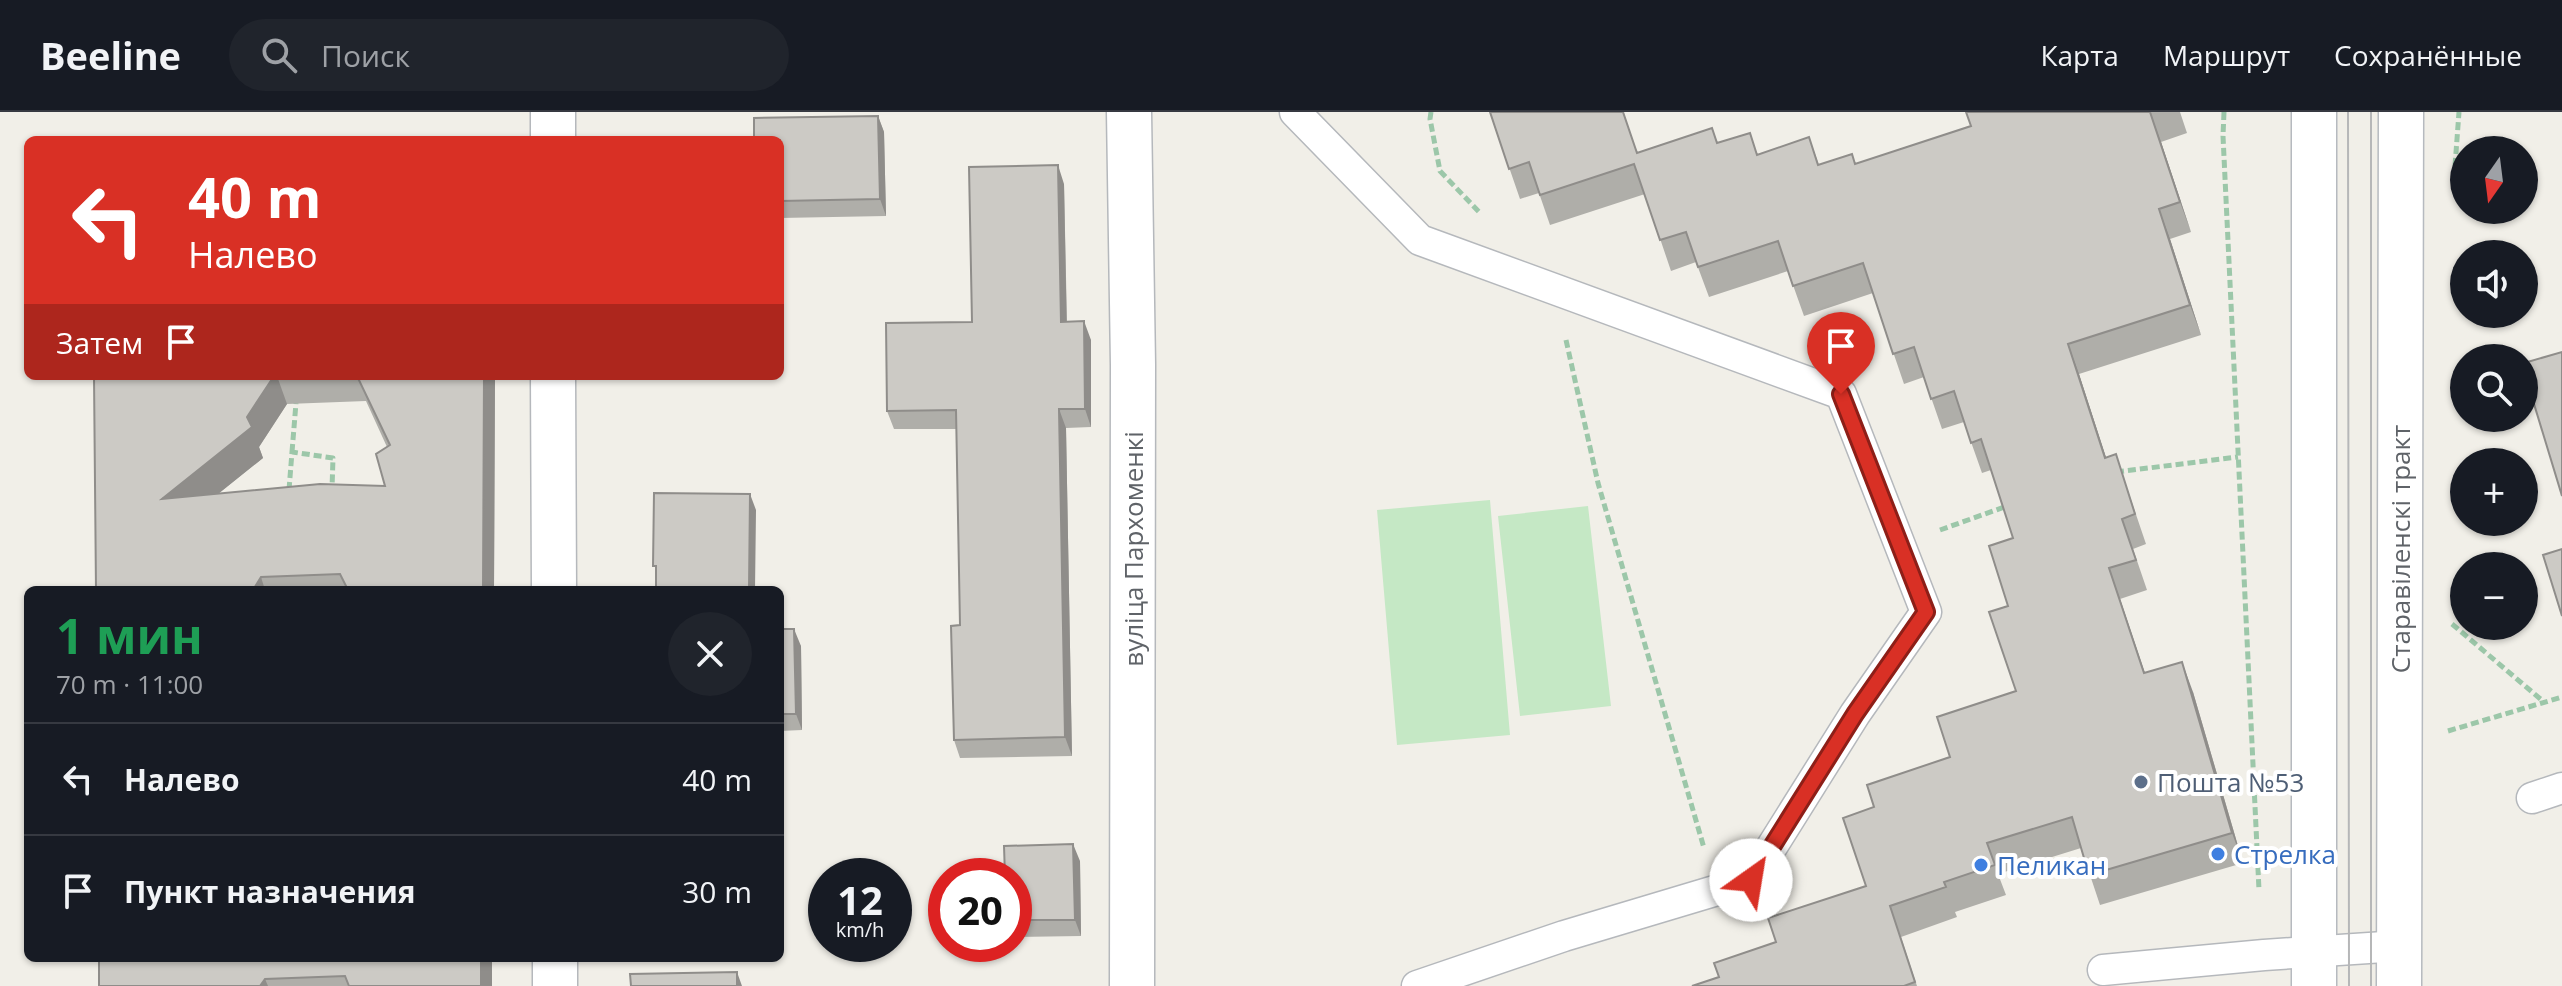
<!DOCTYPE html>
<html lang="ru">
<head>
<meta charset="utf-8">
<style>
	:root { --surface:#171b24; --page:#20242c; --text:#f1f3f6; --muted:#9ea1a6; --line:#363941 }
	body { margin:0; font-family:"Open Sans",sans-serif; background:var(--page); color:var(--text); height:100vh; display:flex; flex-direction:column; font-size:30px; white-space:nowrap }
	* { box-sizing:border-box; margin:0 }
	p { font-size:26px; color:var(--muted) }
	.icon { flex:none; width:44px; height:44px; fill:none; stroke:currentColor; stroke-width:2; stroke-linecap:round; stroke-linejoin:round }
	.map { position:relative; flex:1; overflow:hidden }
	.side { position:absolute; left:24px; top:474px; width:760px; height:376px; display:flex; flex-direction:column; background:var(--surface); border-radius:12px; box-shadow:0 2px 6px #0004 }
	.side>* { flex:none }
	.top-card { position:absolute; left:24px; top:24px; width:760px; height:244px; border-radius:12px; box-shadow:0 2px 6px #0004; background:#d93025; color:#fff; overflow:hidden }
	.needle { width:52px; rotate:194deg }
	.controls { position:absolute; left:2450px; top:24px; display:grid; gap:16px }
	.controls a { display:grid; place-items:center; width:88px; height:88px; border-radius:50%; background:var(--surface); box-shadow:0 2px 6px #0004; font-size:40px }
	.speed { position:absolute; left:808px; top:746px; display:flex; gap:16px; font-size:40px; font-weight:700; text-align:center }
	.speed>* { display:grid; place-content:center; width:104px; height:104px; border-radius:50%; background:var(--surface); box-shadow:0 2px 6px #0004; line-height:1 }
	.speed small { font-size:20px; font-weight:400 }
	.speed .limit { border:12px solid #d22; background:#fff; color:#111 }
	.pin { position:absolute; display:grid; place-items:center; width:68px; height:68px; color:#fff; margin:-82px -34px; border-radius:50% 50% 50% 0; rotate:-45deg; box-shadow:0 0 8px #0007 }
	.pin .icon { rotate:45deg }
	.me { position:absolute; width:88px; margin:-44px; rotate:32deg; stroke-linejoin:round; filter:drop-shadow(0 0 6px #0008) }
	.turn { display:flex; align-items:center; gap:28px; height:168px; padding:0 32px; font-size:36px }
	.turn .icon { width:104px; height:104px; stroke-width:2.5 }
	.turn b { display:block; font-size:56px; line-height:68px }
	.then { display:flex; align-items:center; height:76px; padding:0 32px; background:#0003; gap:16px; font-size:30px }
	.round { display:grid; place-items:center; flex:none; width:84px; height:84px; border-radius:42px; background:var(--page) }
	.head { display:flex; align-items:center; justify-content:space-between; height:136px; padding:0 32px }
	h1 { font-size:48px; font-weight:700; line-height:60px; color:#1e9e55 }
	ul { padding:0; list-style:none }
	li { display:flex; align-items:center; gap:24px; height:112px; padding:0 32px; border-top:2px solid var(--line) }
	li div { flex:1 }
	li b { display:block; font-size:30px }
	li em { font-style:normal }
	header { display:flex; align-items:center; gap:48px; box-sizing:border-box; height:112px; padding:0 40px; background:var(--surface); border-bottom:2px solid var(--line) }
	header strong { font-size:38px }
	nav { display:flex; gap:44px; margin-inline-start:auto; font-size:28px }
	.search { width:560px; height:72px; background:var(--page); display:flex; align-items:center; gap:20px; box-sizing:border-box; padding:0 28px; border-radius:44px; color:var(--muted); font-size:30px }
	.map>svg:first-child { display:block }
</style>
</head>
<body>
<header>
<strong>Beeline</strong>
<div class="search"><svg class="icon" aria-label="search" viewBox="0 0 24 24"><circle cx="10" cy="10" r="6"/><path d="M15 15l6 6"/></svg>Поиск</div>
<nav><a>Карта</a><a>Маршрут</a><a>Сохранённые</a></nav>
</header>
<div class="map">
<svg width="2562" height="874" viewBox="0 0 2562 874">
	<rect width="100%" height="100%" fill="#f1efe8"/>
	<!-- green -->
	<path fill="#c5e8c5" d="M1490 388 1510 623 1397 633 1377 398Z
		M1588 394 1611 594 1520 604 1498 404Z"/>
	<g fill="none" stroke-linecap="round" stroke-linejoin="round">
		<!-- lane casing -->
		<g stroke="#b5b8bc" stroke-width="33">
			<path id="lane" d="M1295 0 1420 128 1841 282 1926 500 1855 602 1751 768 1564 824 1417 874
				M2532 686 2562 676
				M2103 858 2264 843 2399 834"/>
		</g>
		<!-- street casing -->
		<g stroke="#b5b8bc" stroke-width="47">
			<path id="street" d="M1129 0 1133 253 1132 874
				M553 28V0
				M553 264 554 478
				M555 846V874"/>
		</g>
		<!-- secondary casing -->
		<g stroke="#b6babf" stroke-width="47">
			<path id="secondary" d="M2314 874V0
				M2399 874 2401 0"/>
		</g>
		<!-- path -->
		<path stroke="#9cc7a9" stroke-width="5" stroke-dasharray="8 4" stroke-linecap="butt" d="M1431 0 1430 7 1440 59 1481 102
			M2224 0 2223 24 2259 778
			M2455 54 2459 0
			M1566 228 1598 371 1704 736
			M292 340 296 291
			M2116 360 2238 345
			M289 378 292 340 333 346 332 377
			M1940 418 2010 393
			M2452 512 2544 590
			M2448 619 2562 585"/>
		<!-- lane -->
		<use href="#lane" stroke="#fff" stroke-width="30"/>
		<!-- street -->
		<use href="#street" stroke="#fff" stroke-width="44"/>
		<!-- secondary -->
		<use href="#secondary" stroke="#fff" stroke-width="44"/>
		<!-- tram -->
		<path stroke="#b6b7b8" stroke-width="2" d="M2348 0 2349 874
			M2371 874V0"/>
	</g>
	<!-- wall -->
	<path fill="#afaea9" fill-rule="evenodd" d="M1490 0 1638 41 1717 31 1757 43 1809 25 1819 53 1856 52 1971 14 1966 0H2180L2187 21 2161 30 2191 120 2170 127 2201 223 2079 262 2106 346 2126 373 2146 432 2133 437 2147 478 2120 487 2145 561 2193 580 2243 751 2100 793 2081 736 1998 762 2006 783 1955 800 1957 805 1901 825 1917 874H1692L1719 865 1866 774 1874 695 1950 645 2016 579 2008 494 2013 426 1991 358 1982 361 1964 310 1942 317 1924 265 1904 272 1873 181 1804 204 1788 159 1709 185 1696 150 1671 159 1645 82 1550 113 1539 81 1520 87Z
		M878 4 884 20 886 104 780 106V28Z
		M1064 72 1067 210 1091 228V315L1066 316 1072 644 960 646 954 628 960 513 956 317H894L887 299 972 210Z
		M94 264H495L494 478H96ZM366 289 387 335 385 374 218 382 263 346 259 335 287 292Z
		M780 517 801 534 802 618 780 619Z
		M1080 749 1081 824 1014 825V764Z
		M99 846H492V874H99Z"/>
	<!-- shaded-wall -->
	<path fill="#8f8d8a" d="M2150 0 2161 30 2191 120 2180 90Z
		M878 4 884 20 886 104 880 87Z
		M1058 53 1064 72 1067 228 1061 210Z
		M2159 97 2170 127 2201 223 2190 193Z
		M1084 209 1091 228V315L1085 297Z
		M2068 232 2079 262 2116 376 2105 346Z
		M274 264H277L287 292 259 335 263 346 173 418 162 387 247 305Z
		M484 264H495L494 478H483Z
		M1059 297 1066 316 1072 644 1065 625Z
		M750 382 756 398 755 478H749Z
		M2109 456 2120 487 2155 592 2144 561Z
		M261 465 265 478H253Z
		M794 517 801 534 802 618 796 602Z
		M2182 550 2193 580 2243 751 2232 721Z
		M1073 732 1080 749 1081 824 1075 808Z
		M481 846H492V874H481Z
		M737 860 742 874H737Z
		M265 867 268 874H260Z"/>
	<!-- building -->
	<path fill="#cccac5" stroke="#8f8d8a" stroke-width="2" d="M1490 0H1623L1637 41 1712 16 1717 31 1750 21 1757 43 1809 25 1818 53 1852 42 1855 52 1971 14 1966 0H2150L2180 90 2159 97 2190 193 2068 232 2105 346 2116 342 2135 402 2122 407 2136 448 2109 456 2144 561 2182 550 2232 721 2089 763 2072 705 1987 731 1995 753 1944 770 1946 775 1890 794 1915 870 1904 874H1692L1719 865 1714 851 1776 830 1768 806 1866 774 1843 706 1874 695 1867 673 1950 645 1937 605 2016 579 1989 500 2008 494 1989 434 2013 426 1981 327 1971 331 1954 279 1931 287 1914 235 1893 242 1863 151 1793 174 1778 129 1698 155 1686 120 1660 128 1634 52 1540 83 1529 50 1509 57Z
		M878 4 880 87 780 89V28H754V6Z
		M1058 53 1061 210 1084 209 1085 297H1059L1065 625 954 628 951 514 960 513 956 298 887 299 886 211 972 210 969 55Z
		M2562 240V384L2524 259V251Z
		M94 264H274L247 305 252 315 162 387 320 372 385 374 376 342 390 333 357 264H484L483 478H348L340 462 261 465 253 478H96Z
		M654 381 750 382 749 478H656V454H653Z
		M2562 437V504L2543 443Z
		M780 517H794L796 602H780Z
		M1073 732 1075 808H1014V764H1005L1004 734Z
		M99 846H481V874H349L345 864 265 867 260 874H99Z
		M737 860V874H631L630 862Z"/>
	<g fill="none" stroke-linecap="round" stroke-linejoin="round">
		<!-- route casing -->
		<g stroke="#8d1f18" stroke-width="20">
			<path id="route" d="M1751 768 1855 602 1926 500 1841 282"/>
		</g>
		<!-- route -->
		<use href="#route" stroke="#d93025" stroke-width="14"/>
	</g>
	<!-- markers -->
	<circle fill="#5c6f8a" stroke="#fff" stroke-width="3" cx="2141" cy="670" r="8"/>
	<g fill="#3f7fe0" stroke="#fff" stroke-width="3">
		<circle cx="2218" cy="742" r="8"/>
		<circle cx="1981" cy="753" r="8"/>
	</g>
	<g text-anchor="middle" dominant-baseline="central" stroke-width="8" stroke-linejoin="round" paint-order="stroke">
		<!-- street labels -->
		<g font-size="26" fill="#5f6368" stroke="#fff">
			<text transform="translate(1133 437) rotate(-90)">вуліца Пархоменкі</text>
			<text transform="translate(2400 437) rotate(-90)">Старавіленскі тракт</text>
		</g>
		<!-- service labels -->
		<g font-size="26" fill="#4e5e75" stroke="#fff" text-anchor="start">
			<text x="2157" y="670">Пошта №53</text>
		</g>
		<!-- shop labels -->
		<g font-size="26" fill="#366cbe" stroke="#fff" text-anchor="start">
			<text x="2234" y="742">Стрелка</text>
			<text x="1997" y="753">Пеликан</text>
		</g>
	</g>
</svg>
<div class="controls">
<a><svg class="needle" viewBox="-14 -14 28 28"><path d="M0-13l5 13h-10z" fill="#e53935"/><path d="M0 13l5-13h-10z" fill="#9ea1a6"/></svg></a>
<a><svg class="icon" aria-label="sound" viewBox="0 0 24 24"><path d="M4 9h4l5-4v14l-5-4H4zM17 9q2 3 0 6"/></svg></a>
<a><svg class="icon" aria-label="search" viewBox="0 0 24 24"><circle cx="10" cy="10" r="6"/><path d="M15 15l6 6"/></svg></a>
<a>+</a>
<a>−</a>
</div>
<div class="speed"><div>12<small>km/h</small></div><div class="limit">20</div></div>
<div class="pin" style="left:1841px;top:282px;background:#d93025"><svg class="icon" aria-label="arrive" viewBox="0 0 24 24"><path d="M6 21V4h12l-3 4 3 4H6"/></svg></div>
<svg class="me" style="left:1751px;top:768px" viewBox="-20 -20 40 40"><circle r="19" fill="#fff"/><path d="M0-13L10 11 0 6-10 11z" fill="#d93025"/></svg>
<div class="top-card">
<div class="turn"><svg class="icon" aria-label="left" viewBox="0 0 24 24"><path d="M17 20v-9H6M10 6l-5 5 5 5"/></svg><div><b>40 m</b>Налево</div></div>
<div class="then">Затем<svg class="icon" aria-label="arrive" viewBox="0 0 24 24"><path d="M6 21V4h12l-3 4 3 4H6"/></svg></div>
</div>
<section class="side">
<div class="head"><div><h1>1 мин</h1><p>70 m · 11:00</p></div><a class="round"><svg class="icon" aria-label="close" viewBox="0 0 24 24"><path d="M6 6l12 12M18 6L6 18"/></svg></a></div>
<ul>
<li><svg class="icon" aria-label="left" viewBox="0 0 24 24"><path d="M17 20v-9H6M10 6l-5 5 5 5"/></svg><div><b>Налево</b></div><em>40 m</em></li>
<li><svg class="icon" aria-label="arrive" viewBox="0 0 24 24"><path d="M6 21V4h12l-3 4 3 4H6"/></svg><div><b>Пункт назначения</b></div><em>30 m</em></li>
</ul>
</section>
</div>
</body>
</html>
